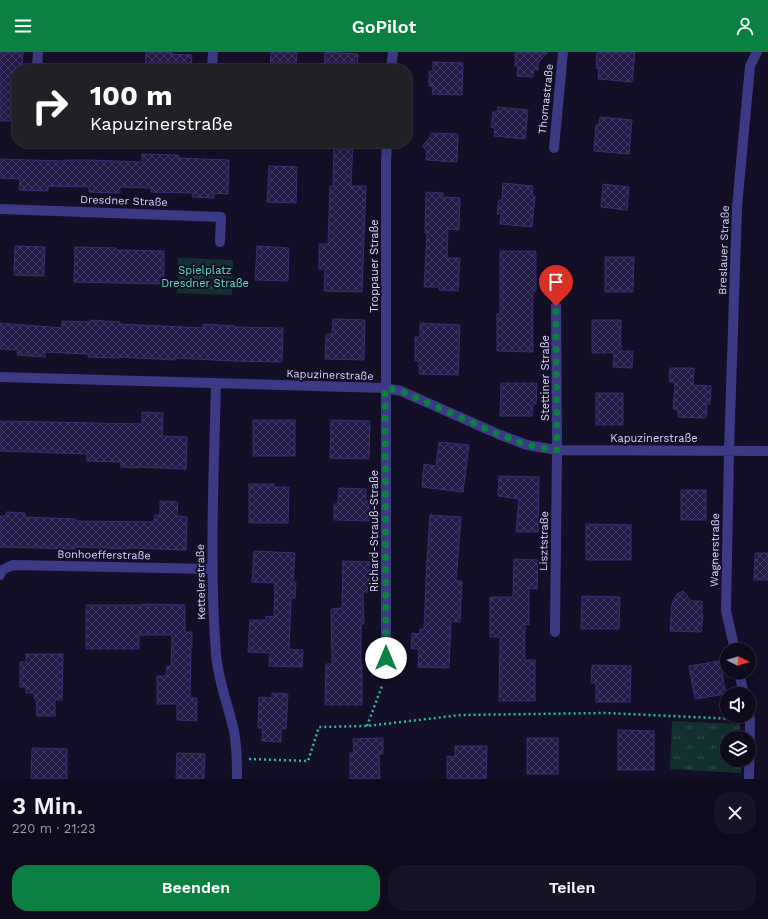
<!DOCTYPE html>
<html lang="de">
<head>
<meta charset="utf-8">
<style>
	:root { --surface:#0e0b1c; --page:#171425; --text:#f1f3f6; --muted:#9b9ba3; --line:#2e2b3b; --accent:#0b8043 }
	body { margin:0; font-family:"Work Sans",sans-serif; background:var(--page); color:var(--text); height:100vh; display:flex; flex-direction:column; font-size:15px; white-space:nowrap }
	* { box-sizing:border-box; margin:0 }
	p { font-size:13px; color:var(--muted) }
	.icon { flex:none; width:22px; height:22px; fill:none; stroke:currentColor; stroke-width:2; stroke-linecap:round; stroke-linejoin:round }
	.map { position:relative; height:727px; overflow:hidden }
	.details { display:flex; flex-direction:column; background:var(--surface); flex:1 }
	.details>* { flex:none }
	.hud { position:absolute; left:12px; top:12px; width:400px; height:84px; border-radius:16px; box-shadow:0 4px 16px #0002,0 0 0 1px var(--line); background:#202124; color:#fff; overflow:hidden }
	.needle { width:26px; rotate:95deg }
	.buttons { position:absolute; left:720px; top:591px; display:grid; gap:8px }
	.buttons a { display:grid; place-items:center; width:36px; height:36px; border-radius:50%; background:var(--surface); box-shadow:0 4px 16px #0002,0 0 0 1px var(--line); font-size:20px }
	.pin { position:absolute; display:grid; place-items:center; width:34px; height:34px; color:#fff; margin:-41px -17px; border-radius:50% 50% 50% 0; rotate:-45deg; box-shadow:0 0 4px #0007 }
	.pin .icon { rotate:45deg }
	.me { position:absolute; width:44px; margin:-22px; rotate:0deg; stroke-linejoin:round; filter:drop-shadow(0 0 3px #0008) }
	.turn { display:flex; align-items:center; gap:14px; height:84px; padding:0 12px; font-size:18px }
	.turn .icon { width:52px; height:52px; stroke-width:2.5 }
	.turn b { display:block; font-size:28px; line-height:34px }
	.round { display:grid; place-items:center; flex:none; width:42px; height:42px; border-radius:16px; background:var(--page) }
	.head { display:flex; align-items:center; justify-content:space-between; height:68px; padding:0 12px }
	h1 { font-size:24px; font-weight:600; line-height:30px }
	.primary-button { display:flex; gap:8px; margin-top:auto; padding:8px 12px }
	.primary-button a { flex:1; height:46px; border-radius:16px; background:var(--accent); color:#fff; font-size:16px; font-weight:600; line-height:46px; text-align:center }
	.primary-button a+a { background:var(--page); color:var(--text) }
	header { display:flex; justify-content:space-between; align-items:center; height:52px; padding:0 12px; background:var(--accent); color:#fff; font-size:18px; font-weight:600 }
	.map>svg:first-child { display:block }
</style>
</head>
<body>
<header><svg class="icon" aria-label="menu" viewBox="0 0 24 24"><path d="M4 6h16M4 12h16M4 18h16"/></svg>GoPilot<svg class="icon" aria-label="person" viewBox="0 0 24 24"><circle cx="12" cy="8" r="4"/><path d="M4 21q1-7 8-7t8 7"/></svg></header>
<div class="map">
<svg width="768" height="727" viewBox="0 0 768 727">
	<defs>
		<pattern id="park-tufts" width="24" height="20" patternUnits="userSpaceOnUse"><rect width="24" height="20" fill="#12302f"/><path d="M3 7l-1-3M5 7V3M7 7l1-3M15 17l-1-3M17 17v-4M19 17l1-3" fill="none" stroke="#344d4e"/></pattern>
		<pattern id="building-cross-hatch" width="8" height="8" patternUnits="userSpaceOnUse"><rect width="8" height="8" fill="#241b47"/><path d="M0 0l8 8M0 8l8-8" fill="none" stroke="#433b63"/></pattern>
	</defs>
	<rect width="100%" height="100%" fill="#130f26"/>
	<!-- park -->
	<path fill="url(#park-tufts)" d="M178 206 233 208 232 243 177 241Z
		M672 669 740 672V686H727V708H741V721L670 717Z"/>
	<!-- building -->
	<path fill="url(#building-cross-hatch)" stroke="#3b2d73" d="M0 0H23L22 17H17V69H0Z
		M146 0H172L171 2 192 3 191 17H145Z
		M271 0H297L296 17H270Z
		M325 0 358 2 357 17H324Z
		M515 0H548L538 11V18L534 17 533 25 517 24 518 14H515Z
		M597 0H635L632 30 598 27 599 17 596 16Z
		M433 10 463 11 462 43 432 42 433 34H429V19H433Z
		M498 55 528 58 525 87 494 84 495 76 491 75 493 60H497Z
		M600 65 632 68 629 102 594 99 596 73H599Z
		M431 81 458 82 457 110 426 108 427 99 422 94 429 87Z
		M334 91H353L351 134H366L362 240 324 239 325 217H319V192H328L330 134H333Z
		M142 102 179 103V106L229 108 228 142 214 141V146L192 145 193 141 151 140V136L120 135V141L89 140V135L48 134V139L19 138 20 127 0 126V107L64 109 65 108H90L142 110Z
		M269 114 297 115 296 151 267 150Z
		M503 131 533 134 532 144H535L532 175 500 172 501 162H497L499 148H502Z
		M603 132 629 135 627 158 601 155Z
		M426 140 443 141V145L460 146 459 178 448 177 447 206H460L458 239 439 238V235H424L427 181H425Z
		M15 194 45 195 44 224 14 223Z
		M257 194 289 196 288 229 255 228Z
		M75 195 116 196V198L164 199V232L74 230Z
		M500 199H536V239H533V300L497 299V262H500Z
		M605 205H634L633 240H605Z
		M333 267 365 268 364 308 325 307 326 282H332Z
		M90 268 120 270V272L203 276V272L235 274 234 275 283 276 282 310 233 309 175 306V308L119 305V306L88 305V302L45 300V305L17 303 18 298 0 297V271L62 276V269L90 270Z
		M592 268H621V299H633L632 316 613 315 614 301H592Z
		M420 271 460 273 458 323 419 322V309H415V285H420Z
		M670 316H694L693 333 711 334 710 352H707L706 366 678 365V358L673 357 675 330H669Z
		M501 331H537L536 352H533L532 364H500Z
		M596 341H623V373H596Z
		M142 360 163 361 162 384 187 385 186 417 138 415V416L121 415V410L87 409V402L0 399V369L142 372Z
		M253 368H295V404H253Z
		M331 368 370 369 369 407 330 406Z
		M439 390 469 393 463 440 422 435 424 412 436 414Z
		M499 424 539 425 538 480H516L519 447 498 444Z
		M249 432H274V435H289L288 471H249Z
		M339 436 366 437V449H369V469L334 468V452H338Z
		M681 438H706V468H681Z
		M160 449 178 450 177 464 187 465 186 498 129 496V497L75 495V497L0 495V464H6V460L25 461V465L76 467V469L154 470 155 463H160Z
		M430 463 461 465 456 529H462L460 570 451 569 449 616 418 615 419 597H411L412 581 420 582V577H424L427 507Z
		M586 472 631 473V508H586Z
		M254 499 295 501 293 530H296L295 546H291L289 597 303 598 302 615 269 614 270 601 248 600 250 568H266V564L274 565 275 531 252 530Z
		M755 501H768V528H754Z
		M514 507 538 508 537 537 529 536V573L525 572V608H535V649H499L500 585H490V545H513Z
		M343 509 371 510 370 540H363L364 572H361V612H362V653H325L326 612H332L331 557 342 556Z
		M683 539 692 549H702V563H703L701 580 670 579 672 551 677 542Z
		M582 544 620 545 619 577H581Z
		M143 552 185 553V580H192V595H191L190 646H197V669L177 668V652H157V624H166L167 614H171L172 583H139V597H86V553H143Z
		M26 602H63L62 648H55V664H37L36 647H34V641H26V635H20V610H26Z
		M720 609 726 642 695 647 689 614Z
		M592 613 631 614 630 650H596V631H591Z
		M272 641 288 642 286 677H281V690L262 689 263 676H258L259 645 272 646Z
		M618 678 654 679V718H618Z
		M383 686V702H379L380 727H350V701H354L353 687Z
		M527 686H558V722H527Z
		M455 694H487L486 727H447V704L455 705Z
		M32 696 67 697V727H31Z
		M177 701 205 702 204 727H176Z"/>
	<g fill="none" stroke-linecap="round" stroke-linejoin="round">
		<!-- path -->
		<path stroke="#2fb8b0" stroke-width="2.5" stroke-dasharray="2 3" stroke-linecap="butt" d="M367 674 382 634
			M249 707 308 709 319 675 367 674 461 663 606 661 736 667"/>
		<!-- street -->
		<path stroke="#3d3a85" stroke-width="10" d="M212 15 213 0
			M37 17 38 0
			M391 17 393 0
			M554 96 563 0
			M0 157 221 165 220 190
			M0 325 385 336 401 339 498 382 527 393 557 398 768 399
			M216 331C214 421 209 512 216 602 218 628 228 653 234 679 237 694 237 711 237 727
			M0 523 2 518 13 513 212 517
			M555 580 557 398 556 254
			M735 598 726 559 729 398 737 155 750 14 757 0
			M739 620 744 642
			M386 622V109L387 91
			M749 727 750 668 749 664"/>
	</g>
	<g fill="none" stroke-linecap="round" stroke-linejoin="round">
		<!-- route -->
		<path stroke="#0b8043" stroke-width="7" stroke-dasharray="0 12.6" d="M386 606 385 336 401 339 498 382 527 393 557 398 556 254"/>
	</g>
	<g text-anchor="middle" dominant-baseline="central" stroke-width="4" stroke-linejoin="round" paint-order="stroke">
		<!-- street labels -->
		<g font-size="11" fill="#d9d4ff" stroke="#130f26">
			<text transform="translate(546 47) rotate(-84)">Thomastraße</text>
			<text transform="translate(124 149) rotate(2)">Dresdner Straße</text>
			<text transform="translate(724 198) rotate(-88)">Breslauer Straße</text>
			<text transform="translate(374 214) rotate(-90)">Troppauer Straße</text>
			<text transform="translate(330 323) rotate(2)">Kapuzinerstraße</text>
			<text transform="translate(545 326) rotate(-90)">Stettiner Straße</text>
			<text x="654" y="386">Kapuzinerstraße</text>
			<text transform="translate(374 479) rotate(-90)">Richard-Strauß-Straße</text>
			<text transform="translate(544 489) rotate(-89)">Lisztstraße</text>
			<text transform="translate(715 498) rotate(-89)">Wagnerstraße</text>
			<text transform="translate(104 503) rotate(1)">Bonhoefferstraße</text>
			<text transform="translate(201 530) rotate(-91)">Kettelerstraße</text>
		</g>
		<!-- park labels -->
		<g font-size="11" fill="#5fe0c0" stroke="#130f26">
			<text x="205" y="218">Spielplatz<tspan x="205" dy="13">Dresdner Straße</tspan></text>
		</g>
	</g>
</svg>
<div class="buttons">
<a><svg class="needle" viewBox="-14 -14 28 28"><path d="M0-13l5 13h-10z" fill="#e53935"/><path d="M0 13l5-13h-10z" fill="#9b9ba3"/></svg></a>
<a><svg class="icon" aria-label="sound" viewBox="0 0 24 24"><path d="M4 9h4l5-4v14l-5-4H4zM17 9q2 3 0 6"/></svg></a>
<a><svg class="icon" aria-label="layers" viewBox="0 0 24 24"><path d="M12 4l9 5-9 5-9-5zM3 14l9 5 9-5"/></svg></a>
</div>
<div class="pin" style="left:556px;top:254px;background:#d93025"><svg class="icon" aria-label="arrive" viewBox="0 0 24 24"><path d="M6 21V4h12l-3 4 3 4H6"/></svg></div>
<svg class="me" style="left:386px;top:606px" viewBox="-20 -20 40 40"><circle r="19" fill="#fff"/><path d="M0-13L10 11 0 6-10 11z" fill="#0b8043"/></svg>
<div class="hud">
<div class="turn"><svg class="icon" aria-label="right" viewBox="0 0 24 24"><path d="M7 20v-9h11M14 6l5 5-5 5"/></svg><div><b>100 m</b>Kapuzinerstraße</div></div>
</div>
</div>
<section class="details">
<div class="head"><div><h1>3 Min.</h1><p>220 m · 21:23</p></div><a class="round"><svg class="icon" aria-label="close" viewBox="0 0 24 24"><path d="M6 6l12 12M18 6L6 18"/></svg></a></div>
<div class="primary-button"><a>Beenden</a><a>Teilen</a></div>
</section>
</body>
</html>
